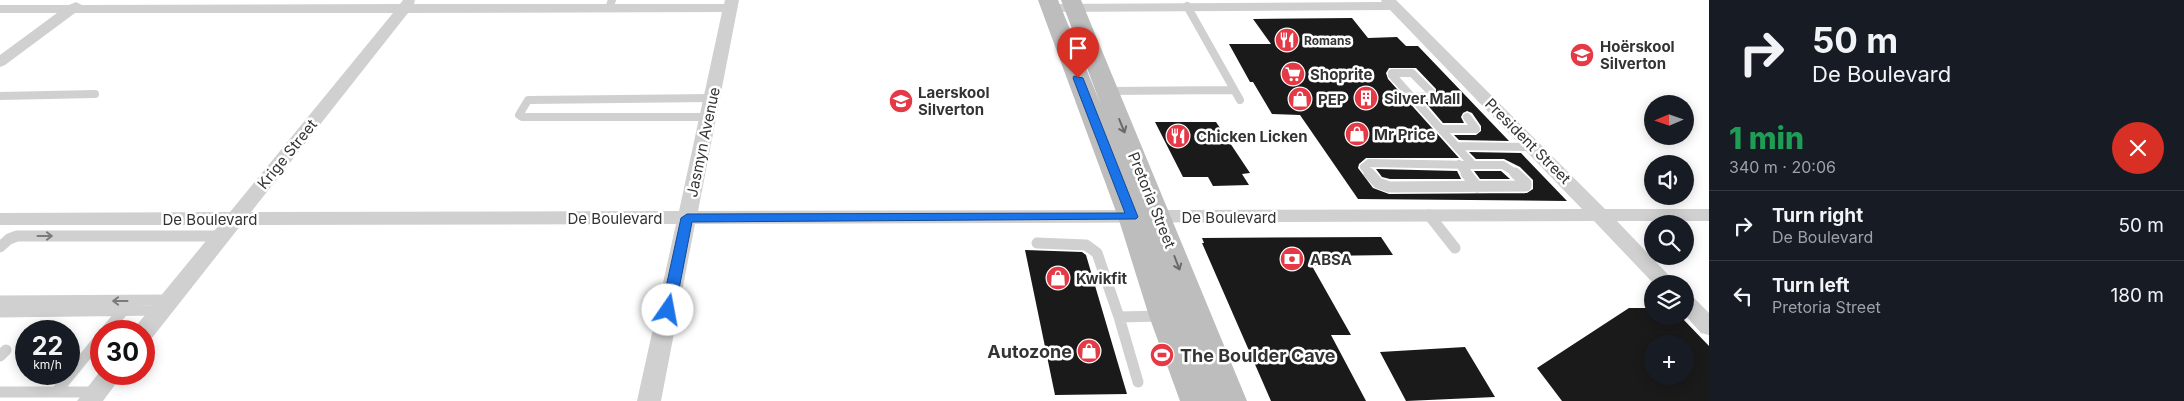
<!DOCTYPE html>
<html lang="en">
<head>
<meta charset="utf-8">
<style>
	:root { --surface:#171b24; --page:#242831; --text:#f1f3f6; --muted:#9ea1a6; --line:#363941 }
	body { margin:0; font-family:Inter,sans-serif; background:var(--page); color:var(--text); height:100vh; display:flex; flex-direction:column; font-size:19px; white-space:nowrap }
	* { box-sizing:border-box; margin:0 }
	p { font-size:16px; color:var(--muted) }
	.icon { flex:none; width:28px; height:28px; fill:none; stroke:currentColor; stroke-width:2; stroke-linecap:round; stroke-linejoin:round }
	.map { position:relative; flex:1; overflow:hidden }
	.sheet { display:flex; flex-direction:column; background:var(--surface); width:475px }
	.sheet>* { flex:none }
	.guide { background:#171b24; color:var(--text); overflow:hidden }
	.needle { width:32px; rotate:268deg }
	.tools { position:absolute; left:1644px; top:95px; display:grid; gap:10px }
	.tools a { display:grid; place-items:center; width:50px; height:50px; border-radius:50%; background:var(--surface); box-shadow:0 2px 12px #0003; font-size:25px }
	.speed { position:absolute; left:15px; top:320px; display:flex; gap:10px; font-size:25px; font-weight:700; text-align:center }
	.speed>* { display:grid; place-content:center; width:65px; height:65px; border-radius:50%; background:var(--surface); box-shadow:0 2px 12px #0003; line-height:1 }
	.speed small { font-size:12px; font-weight:400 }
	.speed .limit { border:8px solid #d22; background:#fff; color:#111 }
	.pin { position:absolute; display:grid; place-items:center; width:42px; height:42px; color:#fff; margin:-51px -21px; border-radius:50% 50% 50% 0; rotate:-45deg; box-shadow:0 0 5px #0007 }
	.pin .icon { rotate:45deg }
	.me { position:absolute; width:55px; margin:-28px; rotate:12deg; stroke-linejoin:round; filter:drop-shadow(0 0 4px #0008) }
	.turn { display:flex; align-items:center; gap:18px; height:105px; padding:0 20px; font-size:22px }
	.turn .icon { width:65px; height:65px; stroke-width:2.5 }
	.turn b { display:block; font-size:35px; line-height:42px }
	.round { display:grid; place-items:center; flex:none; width:52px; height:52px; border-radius:26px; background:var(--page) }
	.overview { display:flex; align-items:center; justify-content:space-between; height:85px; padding:0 20px }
	h1 { font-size:30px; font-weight:800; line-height:38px; color:#1e9e55 }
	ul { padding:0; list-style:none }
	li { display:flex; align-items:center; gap:15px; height:70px; padding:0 20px; border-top:1px solid var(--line) }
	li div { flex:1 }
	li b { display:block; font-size:19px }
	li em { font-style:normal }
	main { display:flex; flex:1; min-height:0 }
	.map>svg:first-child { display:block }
</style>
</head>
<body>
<main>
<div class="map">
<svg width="1709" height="401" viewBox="0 0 1709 401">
	<rect width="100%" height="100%" fill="#fff"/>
	<!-- building -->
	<path fill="#1a1a1a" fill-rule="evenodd" d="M1352 18 1368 38 1397 37 1406 46H1418L1509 141 1459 140 1454 135H1476L1481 131V126L1472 113 1467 111 1463 113 1461 117 1464 123H1443L1425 102H1430L1436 97V89L1416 68H1389L1386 73 1388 79 1459 158H1366L1359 164 1358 168 1373 188 1389 194 1527 193 1533 189V180L1520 167 1504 159H1476L1469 152 1521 153 1567 201 1358 199 1300 115 1272 114 1253 82H1250L1229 44H1271L1253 19Z
		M1155 122H1216L1250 173 1242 174 1249 185 1213 186 1208 177H1183Z
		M1376 169 1457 171 1461 179H1390L1382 177Z
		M1474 171H1501L1510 179H1480Z
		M1381 237 1393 255 1317 256 1322 265 1312 266 1351 335H1331L1366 401H1271L1202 243H1204L1202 238Z
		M1025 250 1082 252 1086 255 1127 394 1055 395Z
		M1629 308H1650L1652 316 1660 318H1682L1709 346V401H1562L1537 368ZM1652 344H1685V376H1652Z
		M1465 347 1495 397 1406 401 1380 352Z"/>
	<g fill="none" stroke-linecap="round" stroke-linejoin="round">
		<!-- service-far1 -->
		<path stroke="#d0d0d0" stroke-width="8" d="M1187 6 1240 100
			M609 8 612 0
			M1108 91 1234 90
			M0 96 95 94
			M1412 97 1429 96 1432 93 1412 73H1392V75L1456 146 1534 147
			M708 117H522L519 115 528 100 712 98
			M1441 129H1476L1467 117
			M1456 146 1473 165
			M1459 164 1467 174
			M1473 165H1503L1517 174
			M1370 174 1364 167 1369 163 1473 165"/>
		<!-- service -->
		<path stroke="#d0d0d0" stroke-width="11" d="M1369 173 1378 183 1389 187 1526 186V183L1515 173
			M1466 173 1477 187
			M1429 215 1455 248
			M1037 243 1086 245 1097 253 1119 317 1162 316
			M0 247 9 239 17 236H221
			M0 301 169 300
			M0 312 161 310
			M1119 317 1138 382
			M106 331 123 311
			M0 356 6 350
			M0 392H96
			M56 392 101 337"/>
		<!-- minor -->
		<path fill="#d0d0d0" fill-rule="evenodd" d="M403 0H415L414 4H724L725 0H739L698 211 1582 209 1390 10 1051 12 1044 8 1051 4 1382 2 1381 0H1396L1605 209H1709V221H1617L1677 284H1654L1594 221 695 224 661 401H637L676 224 241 225 152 338 144 340V331H133L136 326 219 225H0V213L230 212 393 13H75L5 65 0 67V55L57 13H0V5H69L76 2 82 5 400 4ZM722 12 679 211 251 212 408 13Z
			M1685 294 1693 297 1709 313V335L1701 333 1685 315Z
			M101 370V374H123L103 401H77Z"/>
		<!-- secondary -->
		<path fill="#bdbdbd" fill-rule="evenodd" d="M1038 0H1058L1101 105 1061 0H1081L1247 401H1180L1149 316 1118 217Z"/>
	</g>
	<!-- one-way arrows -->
	<defs><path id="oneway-shaft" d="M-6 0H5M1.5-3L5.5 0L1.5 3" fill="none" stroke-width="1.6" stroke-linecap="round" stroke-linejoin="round" transform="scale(1.25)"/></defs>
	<g stroke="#6a6a6a">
		<use href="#oneway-shaft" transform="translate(1122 126) rotate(68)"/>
		<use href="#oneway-shaft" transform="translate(1177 263) rotate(69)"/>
	</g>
	<g stroke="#7a7a7a">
		<use href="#oneway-shaft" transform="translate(45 236)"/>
		<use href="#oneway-shaft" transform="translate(120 301) rotate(180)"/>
	</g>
	<!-- route -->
	<path fill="#1a73e8" stroke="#114b97" d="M1074 76 1083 78 1138 217 1136 219 692 222 675 310 668 314 661 310 681 218 687 214 1125 213 1073 78Z"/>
	<!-- icons -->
	<defs>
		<g id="restaurant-disc" transform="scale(1.25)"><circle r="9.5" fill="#e63946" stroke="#fff"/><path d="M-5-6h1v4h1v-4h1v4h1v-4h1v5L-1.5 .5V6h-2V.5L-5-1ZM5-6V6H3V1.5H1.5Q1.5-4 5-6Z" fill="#fff"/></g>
		<g id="school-disc" transform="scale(1.25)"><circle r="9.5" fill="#e63946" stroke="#fff"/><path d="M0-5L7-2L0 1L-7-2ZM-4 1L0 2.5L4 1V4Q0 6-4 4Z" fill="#fff"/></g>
		<g id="supermarket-disc" transform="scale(1.25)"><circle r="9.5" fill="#e63946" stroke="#fff"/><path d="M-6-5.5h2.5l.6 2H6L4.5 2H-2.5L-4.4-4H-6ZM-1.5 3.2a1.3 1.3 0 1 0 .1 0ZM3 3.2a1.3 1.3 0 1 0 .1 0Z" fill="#fff"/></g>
		<g id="building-disc" transform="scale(1.25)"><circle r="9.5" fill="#e63946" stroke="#fff"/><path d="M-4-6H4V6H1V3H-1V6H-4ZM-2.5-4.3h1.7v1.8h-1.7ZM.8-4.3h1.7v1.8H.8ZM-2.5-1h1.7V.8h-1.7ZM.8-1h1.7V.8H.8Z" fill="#fff"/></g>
		<g id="shop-disc" transform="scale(1.25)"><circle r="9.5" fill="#e63946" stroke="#fff"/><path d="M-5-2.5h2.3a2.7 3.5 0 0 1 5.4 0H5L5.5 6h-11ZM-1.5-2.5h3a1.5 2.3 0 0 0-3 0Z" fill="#fff"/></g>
		<g id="bank-disc" transform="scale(1.25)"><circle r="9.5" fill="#e63946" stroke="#fff"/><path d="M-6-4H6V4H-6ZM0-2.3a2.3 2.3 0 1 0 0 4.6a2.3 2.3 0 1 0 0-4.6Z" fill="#fff"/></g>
		<g id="stadium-disc" transform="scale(1.25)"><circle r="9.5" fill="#e63946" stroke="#fff"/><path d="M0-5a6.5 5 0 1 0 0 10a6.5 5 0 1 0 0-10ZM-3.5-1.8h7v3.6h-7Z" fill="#fff"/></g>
	</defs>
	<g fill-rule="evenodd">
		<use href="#restaurant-disc" x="1287" y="40"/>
		<use href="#school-disc" x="1582" y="55"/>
		<use href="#supermarket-disc" x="1293" y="74"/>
		<use href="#building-disc" x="1366" y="98"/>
		<use href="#shop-disc" x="1300" y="99"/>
		<use href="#school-disc" x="901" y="101"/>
		<use href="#shop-disc" x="1357" y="134"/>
		<use href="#restaurant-disc" x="1178" y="136"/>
		<use href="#bank-disc" x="1292" y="259"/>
		<use href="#shop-disc" x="1058" y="278"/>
		<use href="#shop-disc" x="1089" y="351"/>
		<use href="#stadium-disc" x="1162" y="355"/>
	</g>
	<g text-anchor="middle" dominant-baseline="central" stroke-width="5" stroke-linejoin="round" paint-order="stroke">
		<!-- far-poi labels -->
		<g font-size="12" font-weight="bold" fill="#333" stroke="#fff" text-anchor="start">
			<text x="1304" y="40">Romans</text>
		</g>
		<!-- poi labels -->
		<g font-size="15" font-weight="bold" fill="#333" stroke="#fff" text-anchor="start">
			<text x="1600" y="46">Hoërskool<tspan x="1600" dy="17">Silverton</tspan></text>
			<text x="1310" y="74">Shoprite</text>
			<text x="918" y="92">Laerskool<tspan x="918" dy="17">Silverton</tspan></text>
			<text x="1384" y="98">Silver Mall</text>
			<text x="1318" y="99">PEP</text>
			<text x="1374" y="134">Mr Price</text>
			<text x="1196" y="136">Chicken Licken</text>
			<text x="1310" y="259">ABSA</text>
			<text x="1076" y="278">Kwikfit</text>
		</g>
		<!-- street labels -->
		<g font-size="15" fill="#333" stroke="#fff">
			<text transform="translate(1528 141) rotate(45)">President Street</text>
			<text transform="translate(703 142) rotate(-78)">Jasmyn Avenue</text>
			<text transform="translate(287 154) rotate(-51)">Krige Street</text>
			<text transform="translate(1152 200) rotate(68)">Pretoria Street</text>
			<text x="1229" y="217">De Boulevard</text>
			<text x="615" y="218">De Boulevard</text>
			<text x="210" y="219">De Boulevard</text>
		</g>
		<!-- near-poi labels -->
		<g font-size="18" font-weight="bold" fill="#333" stroke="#fff" text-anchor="end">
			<text x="1072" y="351">Autozone</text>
			<text x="1180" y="355" text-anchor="start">The Boulder Cave</text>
		</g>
	</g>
</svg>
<div class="tools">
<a><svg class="needle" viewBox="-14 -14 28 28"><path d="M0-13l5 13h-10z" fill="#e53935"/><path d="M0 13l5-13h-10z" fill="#9ea1a6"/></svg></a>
<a><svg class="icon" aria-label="sound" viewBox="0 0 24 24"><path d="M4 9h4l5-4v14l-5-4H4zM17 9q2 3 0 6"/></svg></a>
<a><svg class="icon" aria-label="search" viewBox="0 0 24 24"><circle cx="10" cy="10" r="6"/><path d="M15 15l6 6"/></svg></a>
<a><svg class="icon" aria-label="layers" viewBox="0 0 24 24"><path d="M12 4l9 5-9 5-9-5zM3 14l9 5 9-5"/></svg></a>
<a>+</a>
</div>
<div class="speed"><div>22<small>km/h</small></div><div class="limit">30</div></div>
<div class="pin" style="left:1078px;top:78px;background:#d93025"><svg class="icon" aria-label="arrive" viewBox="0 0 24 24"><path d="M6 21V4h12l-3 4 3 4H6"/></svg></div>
<svg class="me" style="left:668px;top:310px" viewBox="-20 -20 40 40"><circle r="19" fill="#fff"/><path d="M0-13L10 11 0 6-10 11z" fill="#1a73e8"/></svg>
</div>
<section class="sheet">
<div class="guide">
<div class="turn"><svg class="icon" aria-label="right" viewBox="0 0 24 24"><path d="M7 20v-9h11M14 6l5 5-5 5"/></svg><div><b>50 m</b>De Boulevard</div></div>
</div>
<div class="overview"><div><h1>1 min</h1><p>340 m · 20:06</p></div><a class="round" style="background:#d93025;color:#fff"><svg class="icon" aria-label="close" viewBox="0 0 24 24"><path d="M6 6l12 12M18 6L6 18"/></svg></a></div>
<ul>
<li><svg class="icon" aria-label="right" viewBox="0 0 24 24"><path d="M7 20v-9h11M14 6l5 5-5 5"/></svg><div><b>Turn right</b><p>De Boulevard</p></div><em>50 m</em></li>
<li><svg class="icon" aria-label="left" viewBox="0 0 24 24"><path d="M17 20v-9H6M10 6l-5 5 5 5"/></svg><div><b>Turn left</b><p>Pretoria Street</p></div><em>180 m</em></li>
</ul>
</section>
</main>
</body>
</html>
